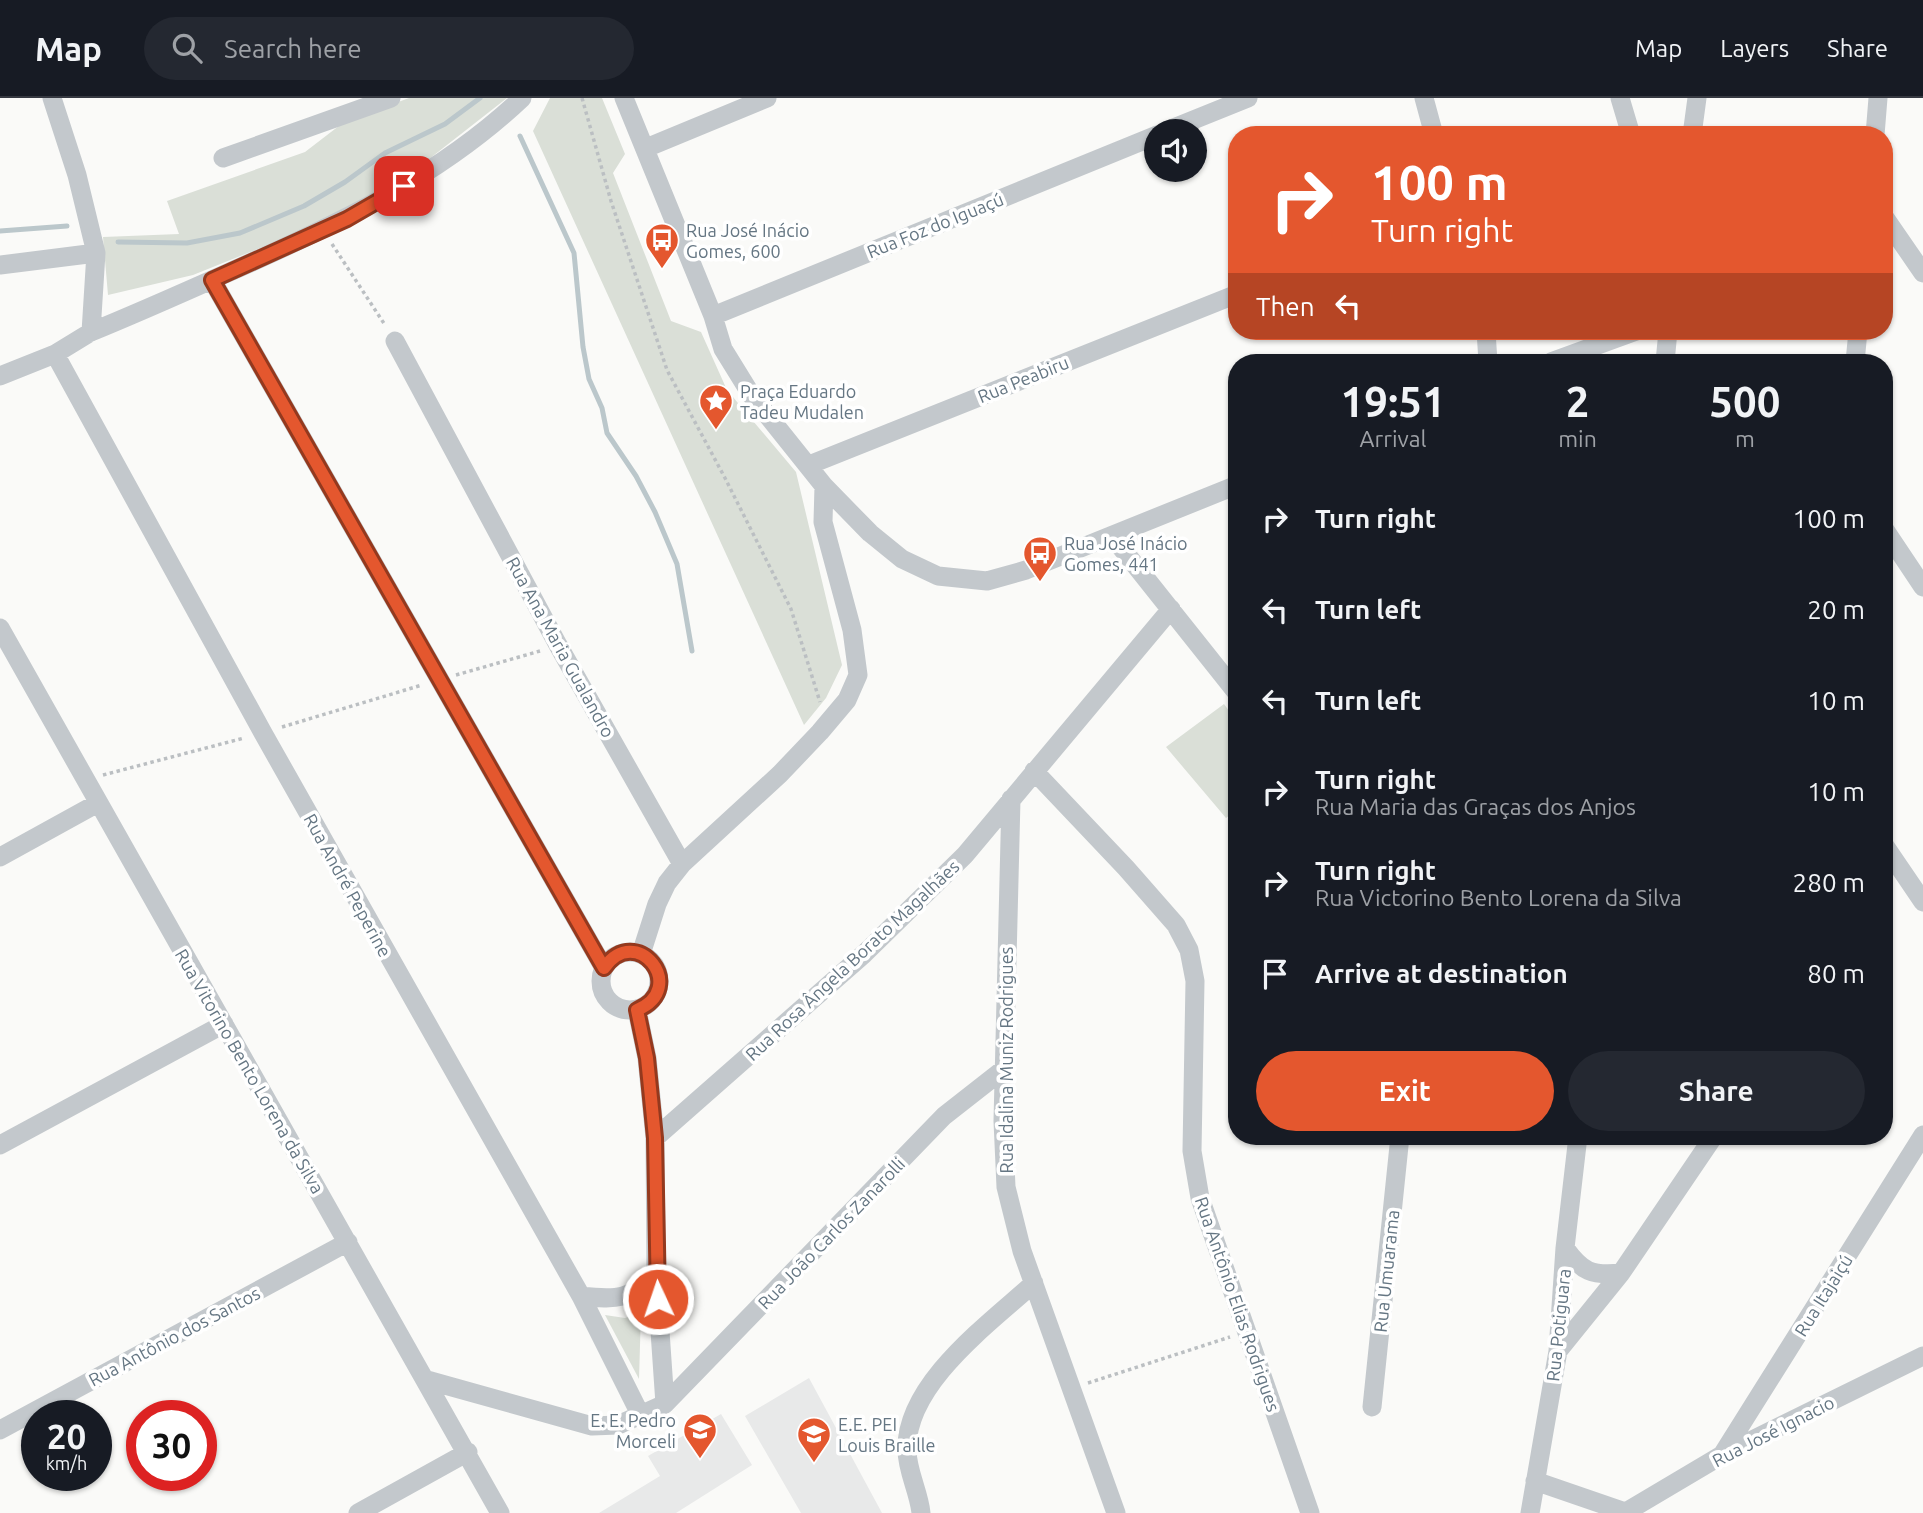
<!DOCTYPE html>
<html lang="en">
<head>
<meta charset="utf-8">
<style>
	:root { --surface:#171b24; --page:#242831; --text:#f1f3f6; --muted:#9ea1a6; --line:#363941; --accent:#e4572e }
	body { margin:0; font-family:Ubuntu,sans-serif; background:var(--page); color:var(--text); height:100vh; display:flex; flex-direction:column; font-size:26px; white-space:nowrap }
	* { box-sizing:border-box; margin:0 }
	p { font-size:23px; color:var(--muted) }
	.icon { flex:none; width:38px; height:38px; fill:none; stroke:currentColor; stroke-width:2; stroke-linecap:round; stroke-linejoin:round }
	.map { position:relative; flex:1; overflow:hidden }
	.sheet { position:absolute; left:1228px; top:256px; width:665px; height:791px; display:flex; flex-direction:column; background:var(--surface); border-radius:28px; box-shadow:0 2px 5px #0004 }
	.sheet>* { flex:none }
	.banner { position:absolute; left:1228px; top:28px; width:665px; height:214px; border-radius:28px; box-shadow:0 2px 5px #0004; background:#e4572e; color:#fff; overflow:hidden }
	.tools { position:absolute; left:1144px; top:21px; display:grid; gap:14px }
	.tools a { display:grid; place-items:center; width:63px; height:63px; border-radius:50%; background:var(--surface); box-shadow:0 2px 5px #0004; font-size:35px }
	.speed { position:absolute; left:21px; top:1302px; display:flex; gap:14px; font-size:35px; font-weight:700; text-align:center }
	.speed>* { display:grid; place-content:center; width:91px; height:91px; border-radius:50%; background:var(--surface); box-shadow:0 2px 5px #0004; line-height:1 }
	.speed small { font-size:18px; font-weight:400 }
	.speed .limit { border:10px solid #d22; background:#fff; color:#111 }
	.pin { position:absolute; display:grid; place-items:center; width:60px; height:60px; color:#fff; margin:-30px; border-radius:14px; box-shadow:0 4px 10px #0006 }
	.me { position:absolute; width:77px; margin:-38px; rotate:357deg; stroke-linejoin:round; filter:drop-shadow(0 0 5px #0008) }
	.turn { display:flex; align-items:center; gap:24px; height:147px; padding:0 28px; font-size:32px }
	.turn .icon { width:91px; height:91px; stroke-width:2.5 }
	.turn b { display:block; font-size:49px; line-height:60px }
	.then { display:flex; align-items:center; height:66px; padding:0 28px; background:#0003; gap:14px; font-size:26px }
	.eta { display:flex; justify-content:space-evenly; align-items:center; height:119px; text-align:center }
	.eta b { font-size:42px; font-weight:700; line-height:49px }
	.cta { display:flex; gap:14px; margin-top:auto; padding:14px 28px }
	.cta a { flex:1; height:80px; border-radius:42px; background:var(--accent); color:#fff; font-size:28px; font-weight:700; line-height:80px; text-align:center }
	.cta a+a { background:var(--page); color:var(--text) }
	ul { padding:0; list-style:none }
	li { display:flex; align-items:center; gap:21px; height:91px; padding:0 28px }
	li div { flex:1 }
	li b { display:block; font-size:26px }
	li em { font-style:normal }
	header { display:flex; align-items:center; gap:42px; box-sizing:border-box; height:98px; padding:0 35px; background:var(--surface); border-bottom:2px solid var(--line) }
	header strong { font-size:33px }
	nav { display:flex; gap:38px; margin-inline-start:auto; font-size:24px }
	.search { width:490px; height:63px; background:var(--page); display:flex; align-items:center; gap:18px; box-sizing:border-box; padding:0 24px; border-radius:38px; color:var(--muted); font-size:26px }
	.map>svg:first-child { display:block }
</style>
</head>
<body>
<header>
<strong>Map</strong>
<div class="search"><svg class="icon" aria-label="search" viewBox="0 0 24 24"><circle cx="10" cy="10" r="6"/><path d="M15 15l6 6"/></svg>Search here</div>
<nav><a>Map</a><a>Layers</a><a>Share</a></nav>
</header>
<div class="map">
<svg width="1923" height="1415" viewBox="0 0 1923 1415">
	<rect width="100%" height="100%" fill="#fafaf8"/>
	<!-- built -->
	<path fill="#e8e9e9" d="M809 1280 882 1415H801L745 1318Z
		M721 1316 752 1367 676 1415H599L660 1378 648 1358Z"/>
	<!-- green -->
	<path fill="#dadfd7" d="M409 0H507L415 72 305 132 193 177 108 197 103 139 179 136 167 103 305 54 344 24Z
		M550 0H602L625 56 613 75 671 223 701 234 727 292 796 374 842 567 826 600 804 627 533 33Z
		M1224 606 1237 624V711L1226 720 1166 649Z
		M641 1214 639 1281 605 1217 625 1220Z"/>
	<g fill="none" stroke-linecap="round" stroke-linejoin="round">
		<!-- stream -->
		<path stroke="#bbc7cb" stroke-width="5" d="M520 38 574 155 583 249 589 281 602 310 607 335 636 378 655 414 677 466 692 553
			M0 133 67 128
			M118 144 187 145 240 135 304 108 345 84 385 55 445 26 480 0"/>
		<!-- path -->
		<path stroke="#bbbfc2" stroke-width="3.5" stroke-dasharray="3.5 3.5" stroke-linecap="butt" d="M582 0 611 103 667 272 725 380 791 511 820 604
			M332 146 385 227
			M456 577 540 553
			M282 629 422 587
			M103 677 244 640
			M1088 1285 1230 1239"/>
		<!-- minor -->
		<path stroke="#c3c8cc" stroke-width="19" d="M52 0 77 77 96 155 91 234
			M624 0 713 218 723 251 752 298 824 388 870 435 902 461 938 478 987 483 1026 472 1237 387
			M1424 0 1434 37
			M1620 0 1631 37
			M1166 33 1248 0
			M1692 37 1697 0
			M1875 37 1878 0
			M646 50 767 0
			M223 60 391 0
			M1885 120 1923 175
			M0 167 96 155
			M212 182 604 870
			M713 218 1157 37
			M1486 233 1488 264
			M395 243 558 547 682 766
			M55 256 263 635 581 1198 641 1318
			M1551 264 1636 233
			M1665 264 1668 233
			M1855 264 1858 233
			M0 278 55 256 91 234C145 212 198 188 252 164 348 121 444 74 522 0
			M809 367 1237 196
			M1885 432 1923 489
			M1112 438 1237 595
			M0 530 500 1415
			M1034 673 1126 770 1176 827 1189 852 1195 883 1192 1053 1200 1100 1310 1415
			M1011 701 1003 1023 1006 1089 1022 1153 1116 1415
			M1885 748 1923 804
			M0 759 98 705
			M601 883a29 29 0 1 1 58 0a29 29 0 1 1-58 0Z
			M641 856 657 806 667 785 682 766 780 676 820 634 847 602 858 577 852 532 823 424 824 388
			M637 912 647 960 655 1040 656 1175 665 1306
			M655 1040 864 856 965 757 1171 511
			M0 1047 224 926
			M1565 1150C1582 1174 1592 1178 1621 1175
			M581 1198C617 1202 630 1202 656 1175
			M1558 1253 1621 1175 1714 1038
			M427 1282 592 1328 618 1327 665 1306 944 1018 1004 971
			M1372 1309 1400 1038
			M0 1332 348 1144
			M1722 1357 1923 1037
			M1535 1383 1628 1415
			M1626 1414 1722 1357 1923 1258
			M358 1415 468 1354
			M921 1415C919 1394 907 1373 907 1352 905 1286 990 1225 1034 1185
			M1530 1415 1558 1253 1565 1150 1578 1038"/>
	</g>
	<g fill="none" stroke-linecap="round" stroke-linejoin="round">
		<!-- route casing -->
		<g stroke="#94391e" stroke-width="18">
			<path id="route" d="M404 88 347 121 212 182 604 870C636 823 690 890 637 912L647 960 655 1040 658 1201"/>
		</g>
		<!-- route -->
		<use href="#route" stroke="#e4572e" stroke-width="12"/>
	</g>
	<!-- icons -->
	<defs>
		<g id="bus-pin" transform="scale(1.75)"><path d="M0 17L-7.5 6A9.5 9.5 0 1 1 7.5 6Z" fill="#e4572e" stroke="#fff"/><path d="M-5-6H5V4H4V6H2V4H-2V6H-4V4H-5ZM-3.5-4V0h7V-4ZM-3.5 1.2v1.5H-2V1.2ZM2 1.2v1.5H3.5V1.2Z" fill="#fff"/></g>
		<g id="sight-pin" transform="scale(1.75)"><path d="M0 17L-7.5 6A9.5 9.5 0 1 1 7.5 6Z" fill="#e4572e" stroke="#fff"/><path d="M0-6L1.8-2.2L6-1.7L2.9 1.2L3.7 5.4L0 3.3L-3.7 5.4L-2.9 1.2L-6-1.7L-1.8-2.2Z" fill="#fff"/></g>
		<g id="school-pin" transform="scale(1.75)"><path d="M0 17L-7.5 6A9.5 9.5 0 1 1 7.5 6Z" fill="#e4572e" stroke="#fff"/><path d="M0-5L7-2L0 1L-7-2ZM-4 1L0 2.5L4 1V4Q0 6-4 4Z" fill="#fff"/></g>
	</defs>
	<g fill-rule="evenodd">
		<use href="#bus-pin" x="662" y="142"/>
		<use href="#sight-pin" x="716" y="303"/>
		<use href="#bus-pin" x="1040" y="455"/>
		<use href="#school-pin" x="700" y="1332"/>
		<use href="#school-pin" x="814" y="1336"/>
	</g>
	<g text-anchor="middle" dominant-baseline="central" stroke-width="7" stroke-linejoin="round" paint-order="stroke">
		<!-- street labels -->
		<g font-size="18" fill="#657683" stroke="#fff">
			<text transform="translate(935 127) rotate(-22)">Rua Foz do Iguaçú</text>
			<text transform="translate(1023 281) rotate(-22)">Rua Peabiru</text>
			<text transform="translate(561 549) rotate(61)">Rua Ana Maria Gualandro</text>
			<text transform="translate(348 787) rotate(61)">Rua André Peperine</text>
			<text transform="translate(852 862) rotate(-43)">Rua Rosa Ângela Borato Magalhães</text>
			<text transform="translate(1006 962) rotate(-90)">Rua Idalina Muniz Rodrigues</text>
			<text transform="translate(250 973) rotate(60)">Rua Vitorino Bento Lorena da Silva</text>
			<text transform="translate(831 1135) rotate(-46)">Rua João Carlos Zanarolli</text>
			<text transform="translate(1386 1173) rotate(-84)">Rua Umuarama</text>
			<text transform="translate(1823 1197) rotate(-58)">Rua Itajaiçú</text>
			<text transform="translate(1238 1206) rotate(71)">Rua Antônio Elias Rodrigues</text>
			<text transform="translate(1558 1227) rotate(-84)">Rua Potiguara</text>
			<text transform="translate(174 1238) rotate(-28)">Rua Antônio dos Santos</text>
			<text transform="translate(1773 1333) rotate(-27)">Rua José Ignacio</text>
		</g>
		<!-- poi labels -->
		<g font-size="18" fill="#657683" stroke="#fff" text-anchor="start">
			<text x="686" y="132">Rua José Inácio<tspan x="686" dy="21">Gomes, 600</tspan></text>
			<text x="740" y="293">Praça Eduardo<tspan x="740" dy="21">Tadeu Mudalen</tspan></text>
			<text x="1064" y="445">Rua José Inácio<tspan x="1064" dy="21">Gomes, 441</tspan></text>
			<text x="676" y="1322" text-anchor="end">E. E. Pedro<tspan x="676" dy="21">Morceli</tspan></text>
			<text x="838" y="1326">E.E. PEI<tspan x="838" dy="21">Louis Braille</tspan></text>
		</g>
	</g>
</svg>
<div class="tools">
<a><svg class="icon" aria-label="sound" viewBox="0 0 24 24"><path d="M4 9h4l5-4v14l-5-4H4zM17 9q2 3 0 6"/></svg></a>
</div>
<div class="speed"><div>20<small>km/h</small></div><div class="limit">30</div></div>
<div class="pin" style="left:404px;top:88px;background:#d93025"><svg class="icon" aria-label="arrive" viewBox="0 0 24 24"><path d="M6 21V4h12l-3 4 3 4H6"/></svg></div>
<svg class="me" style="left:658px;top:1201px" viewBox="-20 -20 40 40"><circle r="17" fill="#e4572e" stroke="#fff" stroke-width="3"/><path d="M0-11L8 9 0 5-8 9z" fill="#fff"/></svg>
<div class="banner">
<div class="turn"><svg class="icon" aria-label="right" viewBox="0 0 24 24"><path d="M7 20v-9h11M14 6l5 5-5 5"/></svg><div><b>100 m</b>Turn right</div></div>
<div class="then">Then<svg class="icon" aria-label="left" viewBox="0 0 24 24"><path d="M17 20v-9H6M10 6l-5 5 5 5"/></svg></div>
</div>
<section class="sheet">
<div class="eta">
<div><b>19:51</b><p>Arrival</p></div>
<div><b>2</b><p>min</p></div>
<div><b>500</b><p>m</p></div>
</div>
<ul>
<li><svg class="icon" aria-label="right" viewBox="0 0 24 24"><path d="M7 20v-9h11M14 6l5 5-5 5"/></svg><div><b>Turn right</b></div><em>100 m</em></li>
<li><svg class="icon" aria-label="left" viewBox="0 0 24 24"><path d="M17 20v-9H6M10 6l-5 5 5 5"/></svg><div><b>Turn left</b></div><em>20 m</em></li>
<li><svg class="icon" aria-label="left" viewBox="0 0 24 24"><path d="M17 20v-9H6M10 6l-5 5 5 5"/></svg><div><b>Turn left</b></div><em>10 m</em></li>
<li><svg class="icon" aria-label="right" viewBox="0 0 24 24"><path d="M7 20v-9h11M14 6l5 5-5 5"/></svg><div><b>Turn right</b><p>Rua Maria das Graças dos Anjos</p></div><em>10 m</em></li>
<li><svg class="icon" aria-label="right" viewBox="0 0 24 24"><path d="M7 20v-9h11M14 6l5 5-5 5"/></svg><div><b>Turn right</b><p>Rua Victorino Bento Lorena da Silva</p></div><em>280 m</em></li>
<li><svg class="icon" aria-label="arrive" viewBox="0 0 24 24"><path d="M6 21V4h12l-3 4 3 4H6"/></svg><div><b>Arrive at destination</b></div><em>80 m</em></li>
</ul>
<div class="cta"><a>Exit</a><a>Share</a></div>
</section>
</div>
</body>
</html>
